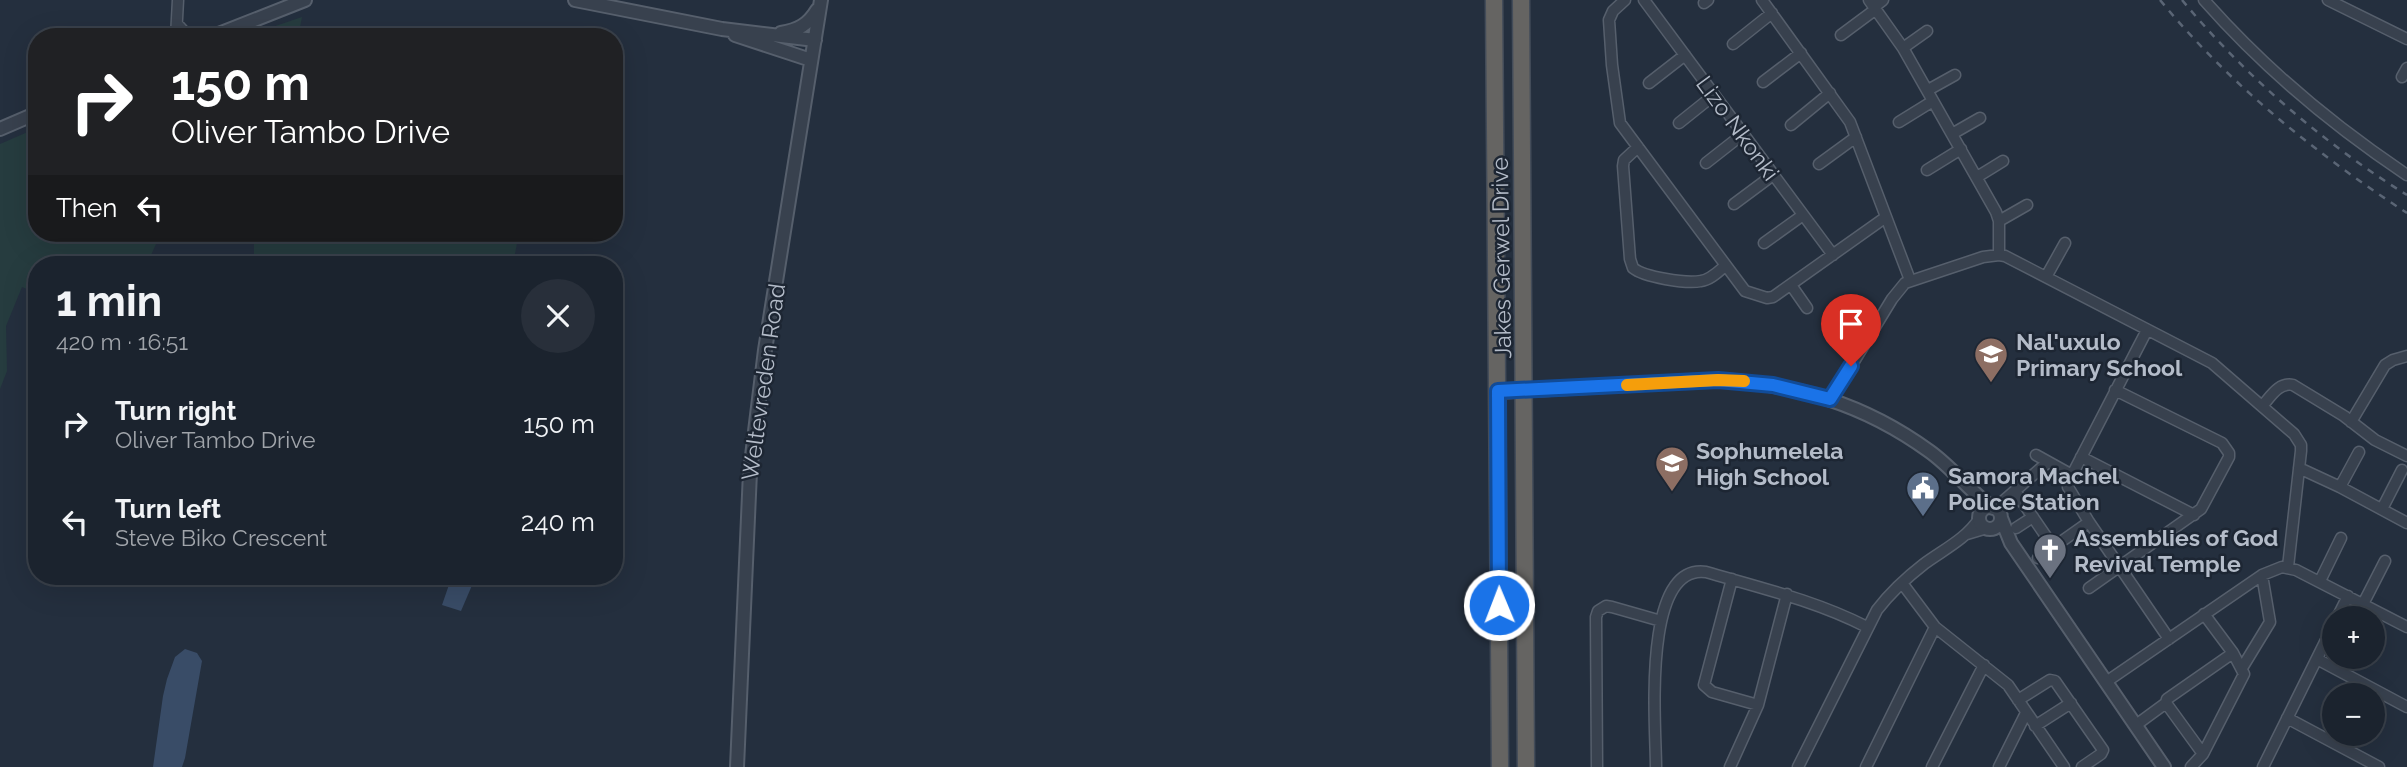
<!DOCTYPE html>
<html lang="en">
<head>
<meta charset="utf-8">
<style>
	:root { --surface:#1b232e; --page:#282f3a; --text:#f1f3f6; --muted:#a0a4aa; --line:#39404a }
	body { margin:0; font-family:Raleway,sans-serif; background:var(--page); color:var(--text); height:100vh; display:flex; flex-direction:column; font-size:26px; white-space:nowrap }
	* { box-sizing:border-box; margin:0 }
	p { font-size:23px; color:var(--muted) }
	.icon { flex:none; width:38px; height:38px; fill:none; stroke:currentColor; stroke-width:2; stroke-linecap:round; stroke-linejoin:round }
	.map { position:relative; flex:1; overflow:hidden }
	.drawer { position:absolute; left:28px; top:256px; width:595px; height:329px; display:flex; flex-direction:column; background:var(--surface); border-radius:28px; box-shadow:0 7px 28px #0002,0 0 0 2px var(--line) }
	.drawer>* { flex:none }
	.hud { position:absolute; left:28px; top:28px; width:595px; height:214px; border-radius:28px; box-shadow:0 7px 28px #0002,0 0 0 2px var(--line); background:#202124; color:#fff; overflow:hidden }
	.fabs { position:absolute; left:2322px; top:606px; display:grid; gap:14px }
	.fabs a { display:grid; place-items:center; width:63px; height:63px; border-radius:50%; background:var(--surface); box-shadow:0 7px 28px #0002,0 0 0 2px var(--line); font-size:35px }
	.pin { position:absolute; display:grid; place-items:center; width:60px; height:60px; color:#fff; margin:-72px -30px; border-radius:50% 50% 50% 0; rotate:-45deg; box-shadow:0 0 7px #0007 }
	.pin .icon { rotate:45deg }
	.me { position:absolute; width:77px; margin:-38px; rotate:359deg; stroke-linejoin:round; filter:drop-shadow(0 0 5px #0008) }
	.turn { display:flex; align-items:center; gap:24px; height:147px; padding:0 28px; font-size:32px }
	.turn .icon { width:91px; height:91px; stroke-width:2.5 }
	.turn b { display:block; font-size:49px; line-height:60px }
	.then { display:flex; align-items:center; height:66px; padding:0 28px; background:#0003; gap:14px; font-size:26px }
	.round { display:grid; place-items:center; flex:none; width:74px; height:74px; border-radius:37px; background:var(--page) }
	.overview { display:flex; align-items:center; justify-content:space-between; height:119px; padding:0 28px }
	h1 { font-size:42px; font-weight:700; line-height:52px }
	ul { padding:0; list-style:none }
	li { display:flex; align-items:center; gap:21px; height:98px; padding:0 28px }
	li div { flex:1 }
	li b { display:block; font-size:26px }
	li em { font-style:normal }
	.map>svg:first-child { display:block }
</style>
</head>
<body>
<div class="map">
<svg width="2407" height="767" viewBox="0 0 2407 767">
	<rect width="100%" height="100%" fill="#242f3e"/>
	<!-- green -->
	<path fill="#263c3f" d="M302 17 298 37H253L255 33Z
		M37 128V233H161L147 264H37V293L22 287 6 326 7 371 0 389V144Z
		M254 233H519L513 264H254Z"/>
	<!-- water -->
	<path fill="#394c67" d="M452 576H476L461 611 442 605Z
		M185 649 197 653 202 661 185 758 182 767H153L163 696 167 679 175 657Z"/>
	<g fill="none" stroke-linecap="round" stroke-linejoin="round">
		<!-- minor casing -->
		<g stroke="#565f6c" stroke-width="13">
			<path id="minor" d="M1625 0 1613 11 1609 20 1612 65 1620 123 1745 291 1767 298 1773 297 1886 217
				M1644 0 1833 255
				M1762 0 1850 122 1910 280
				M1869 0 1903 48 1996 212 1999 221V255
				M2204 0C2264 68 2332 125 2407 175
				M2328 0 2407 39
				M1704 3 1708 0
				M1874 7 1883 0
				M178 25 189 37
				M1841 35 1876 9
				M176 37 178 0
				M1733 44 1772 13
				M1903 48 1927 31
				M2402 77 2407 68
				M1763 82 1801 53
				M1649 83 1685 55
				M1928 90 1955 75
				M1899 122 1933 101
				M1679 123 1714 95
				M1791 125 1830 93
				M1952 134 1980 118
				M1638 147 1624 160 1623 166 1630 259 1633 268C1644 277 1686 284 1701 281 1710 280 1718 272 1725 266
				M1706 163 1743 134
				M1819 164 1856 137
				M1927 170 1961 149
				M1977 177 2003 161
				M1734 204 1773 175
				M1999 221 2027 205
				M1764 243 1803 215
				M2046 277 2065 243
				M1791 285 1807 308
				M2147 330 2072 475 2068 487 2089 522 2169 639
				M1831 399 1892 299 1905 283 1983 257 1999 255 2005 256 2212 363 2294 434 2301 445V451L2288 567
				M2263 405C2271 396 2279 382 2293 385L2344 416 2375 440 2407 456
				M2351 422 2385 365 2393 360 2407 356
				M2036 455 2072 475
				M2081 457 2194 515
				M2299 468 2340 487 2407 523
				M2340 487 2359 452
				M2015 491 2054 548
				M2001 503 2048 462
				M2382 509 2402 470
				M2016 528 2033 517
				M1967 534 1987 528
				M2038 558 2089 522
				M1732 579 1704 685 1712 692 1758 705
				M2320 581 2341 538
				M1902 583 1935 627 2008 685 2064 767
				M2089 588 2201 509 2229 457V453L2222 443 2115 390
				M2363 604 2385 561
				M2337 618 2348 596
				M2317 659 2407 707
				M2242 668 2270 622 2262 575
				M2106 682 2262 575 2282 567 2296 570 2407 627
				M2018 700 2050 680 2055 681 2103 750 2101 754 2082 767
				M2287 718 2379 767
				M2136 725 2166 703
				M2035 726 2071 703
				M2203 754 2166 703 2167 699 2233 653
				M1597 767 1596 617 1598 611 1606 606 1612 607 1661 621
				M1656 767C1656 727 1641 563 1706 572 1761 588 1816 601 1867 627
				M1730 767 1758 705 1787 594
				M1798 767 1877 610C1890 593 1906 578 1924 564 1943 550 1966 539 1979 519
				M1866 767 1935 627
				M1932 767 1984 665
				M1999 767 2026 713
				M2191 767 2203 754 2244 674 2233 653 2204 614
				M2263 767 2334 624"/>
		</g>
		<!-- tertiary casing -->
		<g stroke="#565f6c" stroke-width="16">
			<path id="tertiary" d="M575 0 722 29 815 40
				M781 33C798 30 808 25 817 10
				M735 35 811 60
				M211 37 305 0
				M0 129 37 113
				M1498 392 1718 380C1797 384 1864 404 1929 451 1953 468 1970 492 1993 508
				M1979 518a11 11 0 1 1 22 0a11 11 0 1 1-22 0Z
				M2001 518 2011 543 2164 767
				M737 767 750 472 765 350 821 0"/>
		</g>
		<!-- trunk casing -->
		<g stroke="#434c59" stroke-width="19">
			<path id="trunk" d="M1494 0 1500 767
				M1521 0 1526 767"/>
		</g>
		<!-- minor -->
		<use href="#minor" stroke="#38414e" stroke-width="10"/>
		<!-- tertiary -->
		<use href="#tertiary" stroke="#38414e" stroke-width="12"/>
		<!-- trunk -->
		<use href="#trunk" stroke="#656462" stroke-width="16"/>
		<!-- rail -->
		<path stroke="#5a6575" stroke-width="2.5" stroke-dasharray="7 7" stroke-linecap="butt" d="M2160 0C2230 85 2315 153 2407 213
			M2182 0C2245 76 2323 143 2407 195"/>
	</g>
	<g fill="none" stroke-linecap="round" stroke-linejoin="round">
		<!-- route casing -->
		<g stroke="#114b97" stroke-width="18">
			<path id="route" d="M1499 605 1498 391 1718 380 1773 385 1830 399 1851 366"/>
		</g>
		<!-- route -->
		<use href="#route" stroke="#1a73e8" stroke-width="12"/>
		<!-- slow -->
		<path stroke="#f59e0b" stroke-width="12" d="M1627 385 1718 380 1744 381"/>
	</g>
	<!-- icons -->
	<defs>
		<g id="school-pin" transform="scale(1.75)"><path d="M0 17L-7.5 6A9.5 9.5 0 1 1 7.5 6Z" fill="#8d6e63" stroke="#1d2633"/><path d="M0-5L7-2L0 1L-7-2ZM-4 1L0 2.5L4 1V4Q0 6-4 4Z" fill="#fff"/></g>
		<g id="civic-pin" transform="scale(1.75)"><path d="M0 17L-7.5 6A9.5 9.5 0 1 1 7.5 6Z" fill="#5c6f8a" stroke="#1d2633"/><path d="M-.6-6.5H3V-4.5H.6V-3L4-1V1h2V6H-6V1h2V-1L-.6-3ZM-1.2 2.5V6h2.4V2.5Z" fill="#fff"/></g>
		<g id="church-pin" transform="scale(1.75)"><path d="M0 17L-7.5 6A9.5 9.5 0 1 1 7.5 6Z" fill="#6b7280" stroke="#1d2633"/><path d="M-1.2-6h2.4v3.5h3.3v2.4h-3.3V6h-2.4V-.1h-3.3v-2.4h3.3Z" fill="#fff"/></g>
	</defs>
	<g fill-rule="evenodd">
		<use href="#school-pin" x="1991" y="354"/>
		<use href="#school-pin" x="1672" y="463"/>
		<use href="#civic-pin" x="1923" y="488"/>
		<use href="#church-pin" x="2050" y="550"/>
	</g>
	<g text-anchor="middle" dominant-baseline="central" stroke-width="5" stroke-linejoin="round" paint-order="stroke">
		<!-- street labels -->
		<g font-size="23" fill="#b4bcc9" stroke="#1d2633">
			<text transform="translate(1738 128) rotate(54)">Lizo Nkonki</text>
			<text transform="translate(1501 258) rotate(-91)">Jakes Gerwel Drive</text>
			<text transform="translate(763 382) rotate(-82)">Weltevreden Road</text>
		</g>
		<!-- poi labels -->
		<g font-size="23" font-weight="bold" fill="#b4bcc9" stroke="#1d2633" text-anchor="start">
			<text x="2016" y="341">Nal'uxulo<tspan x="2016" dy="26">Primary School</tspan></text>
			<text x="1696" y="450">Sophumelela<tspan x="1696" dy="26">High School</tspan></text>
			<text x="1948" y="475">Samora Machel<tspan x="1948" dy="26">Police Station</tspan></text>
			<text x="2074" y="537">Assemblies of God<tspan x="2074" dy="26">Revival Temple</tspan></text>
		</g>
	</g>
</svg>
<div class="fabs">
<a>+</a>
<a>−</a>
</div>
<div class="pin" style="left:1851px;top:366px;background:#d93025"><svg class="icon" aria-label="arrive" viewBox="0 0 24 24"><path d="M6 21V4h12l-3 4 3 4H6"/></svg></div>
<svg class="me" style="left:1499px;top:605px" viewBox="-20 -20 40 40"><circle r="17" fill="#1a73e8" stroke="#fff" stroke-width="3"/><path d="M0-11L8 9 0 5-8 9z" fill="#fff"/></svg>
<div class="hud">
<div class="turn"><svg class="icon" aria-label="right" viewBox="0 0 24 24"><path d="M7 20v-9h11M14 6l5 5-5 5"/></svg><div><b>150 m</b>Oliver Tambo Drive</div></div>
<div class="then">Then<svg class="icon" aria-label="left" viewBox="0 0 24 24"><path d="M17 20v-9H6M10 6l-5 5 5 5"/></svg></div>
</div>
<section class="drawer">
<div class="overview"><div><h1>1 min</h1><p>420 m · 16:51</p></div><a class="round"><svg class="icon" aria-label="close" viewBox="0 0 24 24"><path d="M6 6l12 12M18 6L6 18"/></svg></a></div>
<ul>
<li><svg class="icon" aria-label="right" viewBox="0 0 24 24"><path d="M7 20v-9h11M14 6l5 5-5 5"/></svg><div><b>Turn right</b><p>Oliver Tambo Drive</p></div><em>150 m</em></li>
<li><svg class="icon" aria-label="left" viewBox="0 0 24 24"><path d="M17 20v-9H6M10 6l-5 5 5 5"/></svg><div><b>Turn left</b><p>Steve Biko Crescent</p></div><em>240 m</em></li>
</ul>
</section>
</div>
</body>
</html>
